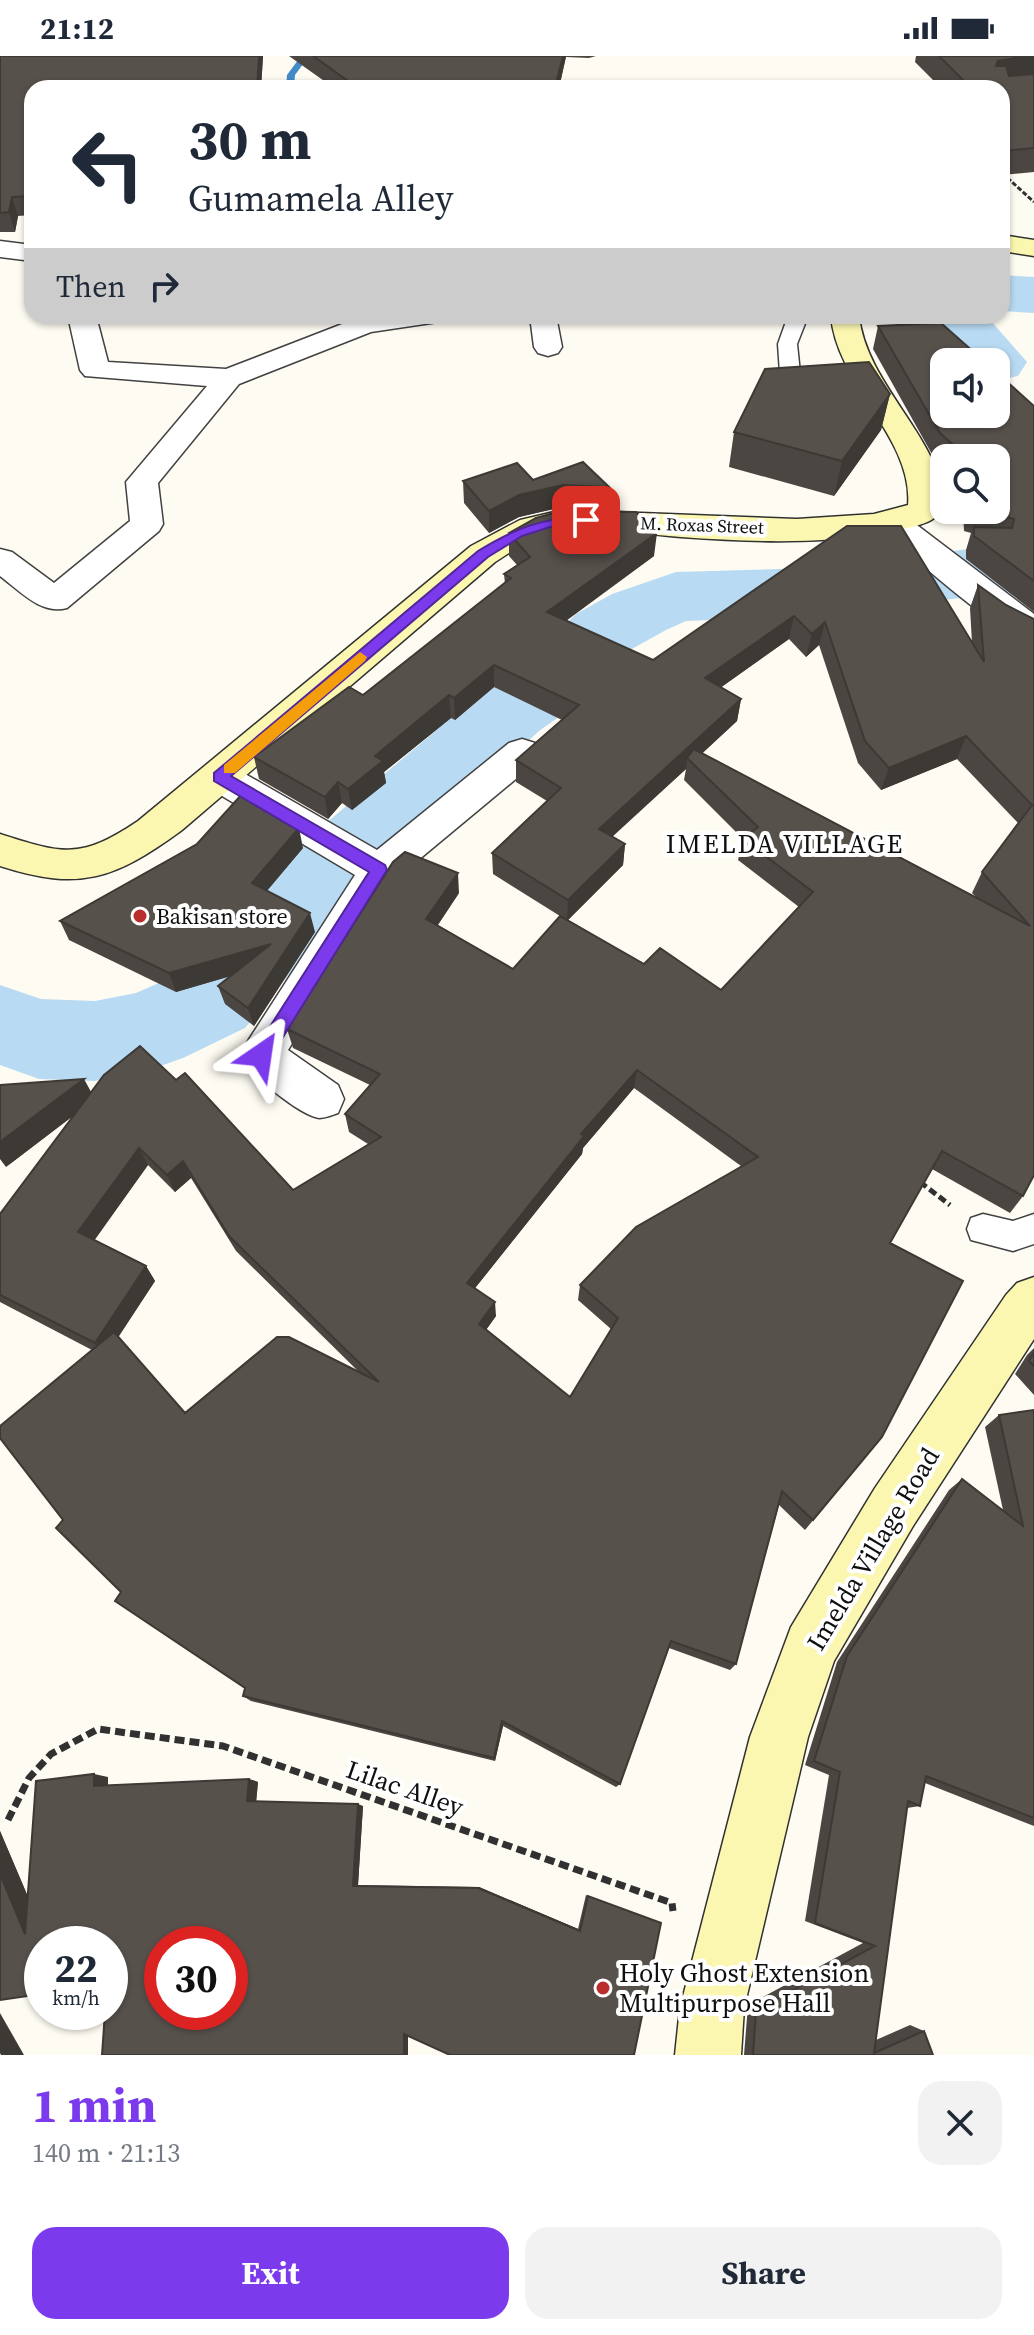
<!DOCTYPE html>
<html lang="en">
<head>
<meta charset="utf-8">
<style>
	:root { --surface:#fff; --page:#f2f2f3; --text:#1f2937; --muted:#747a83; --accent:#7c3aed }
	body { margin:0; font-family:"Source Serif 4",serif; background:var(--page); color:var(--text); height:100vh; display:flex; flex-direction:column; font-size:30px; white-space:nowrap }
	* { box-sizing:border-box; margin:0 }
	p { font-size:26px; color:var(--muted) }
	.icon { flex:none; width:44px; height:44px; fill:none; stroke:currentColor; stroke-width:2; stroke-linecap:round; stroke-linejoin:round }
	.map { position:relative; height:1999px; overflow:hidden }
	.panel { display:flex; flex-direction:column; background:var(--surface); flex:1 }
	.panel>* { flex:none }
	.top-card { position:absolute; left:24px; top:24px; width:986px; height:244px; border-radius:24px; box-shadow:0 2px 6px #0004; background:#fff; color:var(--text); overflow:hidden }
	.buttons { position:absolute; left:930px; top:292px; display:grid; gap:16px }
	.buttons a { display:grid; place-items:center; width:80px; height:80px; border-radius:16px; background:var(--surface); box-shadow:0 2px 6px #0004; font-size:40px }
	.speed { position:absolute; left:24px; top:1870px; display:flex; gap:16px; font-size:40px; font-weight:700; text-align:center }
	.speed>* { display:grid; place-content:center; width:104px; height:104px; border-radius:50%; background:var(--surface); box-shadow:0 2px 6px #0004; line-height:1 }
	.speed small { font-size:20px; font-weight:400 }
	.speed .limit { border:12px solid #d22; background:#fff; color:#111 }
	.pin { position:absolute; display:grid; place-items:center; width:68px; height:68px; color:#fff; margin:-34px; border-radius:16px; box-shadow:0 4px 12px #0006 }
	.me { position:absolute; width:88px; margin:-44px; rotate:32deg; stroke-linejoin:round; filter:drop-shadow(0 0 6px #0008) }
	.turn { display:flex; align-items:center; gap:28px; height:168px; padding:0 32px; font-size:36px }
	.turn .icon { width:104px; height:104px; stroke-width:2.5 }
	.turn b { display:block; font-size:56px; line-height:68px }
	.then { display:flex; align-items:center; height:76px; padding:0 32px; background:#0003; gap:16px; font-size:30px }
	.round { display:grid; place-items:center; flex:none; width:84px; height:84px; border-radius:24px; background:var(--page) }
	.summary { display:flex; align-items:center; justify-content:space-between; height:136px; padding:0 32px }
	h1 { font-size:48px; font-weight:700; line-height:60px; color:var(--accent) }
	.button { display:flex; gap:16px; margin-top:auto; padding:16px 32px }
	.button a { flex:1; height:92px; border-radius:24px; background:var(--accent); color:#fff; font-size:32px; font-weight:700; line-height:92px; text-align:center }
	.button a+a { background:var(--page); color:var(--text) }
	.status { display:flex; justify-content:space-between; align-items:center; height:56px; padding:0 40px; background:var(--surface); direction:ltr }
	.status svg { height:22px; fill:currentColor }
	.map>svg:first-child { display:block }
</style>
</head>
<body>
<div class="status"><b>21:12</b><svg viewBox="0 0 49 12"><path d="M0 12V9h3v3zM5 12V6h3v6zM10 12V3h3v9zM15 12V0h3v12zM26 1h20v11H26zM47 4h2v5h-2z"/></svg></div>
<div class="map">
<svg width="1034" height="1999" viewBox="0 0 1034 1999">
	<rect width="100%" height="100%" fill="#fefcf2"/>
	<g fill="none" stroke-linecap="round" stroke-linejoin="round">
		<!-- stream -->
		<path fill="#438bc7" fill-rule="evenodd" d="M301 0H309L295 19 294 32H286L287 19Z"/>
		<!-- river -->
		<path fill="#b9daf3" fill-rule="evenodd" d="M1002 219 1034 221V257L1002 255Z
			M930 260H992L991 265 1027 306 1018 320 996 325V306H959L929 265Z
			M1034 491V539L977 540 811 560 686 565 666 574 630 594 583 644 539 675 343 853 245 972 183 1002 149 1014 95 1025 39 1023 0 1009V929L41 943 95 945 136 937 179 918 281 805 483 635 527 606 576 558 612 538 676 516 811 512 977 492Z"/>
		<!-- lane casing -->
		<g stroke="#424242" stroke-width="3">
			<path id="lane" d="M788 260H808L797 288 800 317 790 323 780 317 778 288Z
				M983 1158 1013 1165 1034 1158V1188L1013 1195 971 1184 967 1173 971 1162Z"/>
		</g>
		<!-- street casing -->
		<g stroke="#424242" stroke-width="3">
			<path id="street" d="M0 185 32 189V205L0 201Z
				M68 260H96L108 306 226 313 363 260H442L438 266 371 276 239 328 158 427 163 468 159 475 67 552C41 559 20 535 0 520V493L12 496 54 527 130 465 126 426 207 330 85 320 80 314Z
				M522 260H556L562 291 558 297 548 300 538 297 534 291 531 268Z
				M893 457 905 460 1034 558V587C994 576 917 503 881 474L877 467 881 460Z
				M522 683 535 687 541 697 535 707 393 825 288 994 338 1029 344 1043 338 1057C332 1059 325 1062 319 1062 299 1059 248 1017 239 999L355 819 207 731 201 721 207 711 220 707 233 711 377 794 509 687Z"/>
		</g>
		<!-- secondary casing -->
		<g stroke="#313131" stroke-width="3">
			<path id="secondary" d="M1002 179 1034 184V200L1002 195Z
				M831 260H859C866 328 941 384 941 440 941 446 941 453 938 458 930 469 906 472 893 475 824 489 751 486 681 481 641 478 600 470 560 475 536 478 515 493 495 506L182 774C115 823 80 836 0 810V778C63 798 80 804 138 765L471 490 520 464 563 454 797 463 874 458 908 449C914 383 837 329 831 260Z
				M1034 1221V1283L913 1470 834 1605 808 1681 744 1952 741 1999H675L680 1952 750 1681 791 1571 875 1432 1006 1239 1017 1227Z"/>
		</g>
		<!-- path-far2 -->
		<path stroke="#313131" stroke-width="3" stroke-dasharray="5 2" stroke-linecap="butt" d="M1002 117 1034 146"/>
		<!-- path-far1 -->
		<path stroke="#313131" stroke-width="5" stroke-dasharray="8 4" stroke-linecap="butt" d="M920 1126 950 1149"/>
		<!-- path -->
		<path stroke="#313131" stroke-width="7" stroke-dasharray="10 5" stroke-linecap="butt" d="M8 1764 29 1722 51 1698 98 1673 223 1690 672 1847 673 1855"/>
		<!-- lane -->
		<use href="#lane" fill="#fff" fill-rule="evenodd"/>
		<!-- street -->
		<use href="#street" fill="#fff" fill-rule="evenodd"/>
		<!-- secondary -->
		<use href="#secondary" fill="#fbf7b0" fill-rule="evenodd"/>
	</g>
	<!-- wall -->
	<path fill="#4b4641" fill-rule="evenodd" d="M0 0H263L261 32H32V159L18 160 15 176H0Z
		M289 0H596L589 2 566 1 559 32H334Z
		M916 0H1034V116L1002 119V32H941L915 6Z
		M878 270 1034 350V556L966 503V494L971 477 964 475 963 454H996V402H944V410L933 400 873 293Z
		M890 338 881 374 834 440 729 411 734 376Z
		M533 424 609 431 607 453 562 451 519 461 489 477 464 447 463 425Z
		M847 470 972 587 970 552 978 529 1006 549 1034 563V1119L1023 1140 1010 1157 932 1113 890 1187 882 1381 805 1474 779 1449 736 1608 730 1614 669 1592 620 1728 616 1731 503 1670 495 1705 251 1645 243 1640 245 1632 121 1536 63 1464 92 1294 0 1246V1158L73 1060 6 1111 91 1036 293 1134 368 1088 349 1076 345 1058 370 1029 293 992 287 973 459 837 438 869 513 913 560 860 493 818 492 797 547 745 516 726V704L562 664 494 631 455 664 451 662 384 716 386 727 352 754 342 747 328 763 259 723 254 701 363 639 505 528 504 518 517 509 509 500V477L654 500 566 564 653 604ZM789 583 806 601 819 589 858 707 881 734 957 703 1018 767 982 816 972 837 976 841 702 697 737 665 741 643 721 631ZM686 713 684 724 743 783 738 804 799 851 721 934 644 908 568 864 623 809 625 788 612 780ZM634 1032 741 1110 580 1229 578 1244 611 1273 570 1341 486 1274 496 1260 475 1232 582 1098 583 1092ZM148 1109 175 1136 191 1122 236 1195 360 1317 185 1357 118 1281 155 1225 146 1210 94 1184Z
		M303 792 267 835 315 876 254 970 225 948 218 930 230 920 176 936 69 884 60 865Z
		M1034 1292V1339L1015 1318 1027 1299Z
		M1034 1354V1770L925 1727 920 1750 907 1752 876 1984 910 1969 924 1975 933 1999H744L748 1949 863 1887 805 1865 829 1719 805 1709 837 1606 949 1434 962 1423 1003 1454 985 1371 999 1359Z
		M108 1721V1729L249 1723 258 1726 256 1746 363 1750 358 1829 479 1831 578 1873 586 1839 661 1867 408 1980V1999H102L110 1888 0 1944V1775L28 1841Z"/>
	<!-- shaded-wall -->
	<path fill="#3d3935" d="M259 0H263L261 32H257Z
		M563 0H566L559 32H555Z
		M1026 0H1034V22L992 29 998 5Z
		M12 141 18 160 15 176 9 156Z
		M890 338 881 374 834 440 842 405Z
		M563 429 562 451 519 461 489 477V455L519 439Z
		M657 477 654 500 547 579V556Z
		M794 560 789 583 702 645 705 622Z
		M825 566 819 589 806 601 812 578Z
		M494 609V631L455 664 454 642Z
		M449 639 451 662 384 716 386 727 352 754 348 733 375 700Z
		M741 643 737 665 692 707 687 702 686 713 598 794 599 773Z
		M966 680 957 703 881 734 889 712Z
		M338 726 342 747 328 763 325 741Z
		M299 772 303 792 257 846 252 827Z
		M625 788 623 809 567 865 568 844Z
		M458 817 459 837 428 883 426 863Z
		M310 857 315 876 254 970 248 952Z
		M271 888 276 907 176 936 169 917Z
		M637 1014 634 1032 583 1092 582 1098 468 1241 467 1227 581 1078Z
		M84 1023 95 1043 6 1111 0 1103V1086Z
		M139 1092 148 1109 89 1192 78 1176Z
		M183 1105 191 1122 175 1136 167 1119Z
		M146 1210 155 1225 106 1300 95 1287Z
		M495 1246 496 1260 480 1282 479 1268Z
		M502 1665 503 1670 495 1705 494 1702Z
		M94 1718 108 1721V1732L94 1730Z
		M249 1723 258 1726 256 1747 247 1745Z
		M358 1748 363 1750 358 1829 353 1830Z
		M0 1775 43 1876 25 1878 0 1818Z
		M479 1831 578 1873 580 1875 478 1832Z
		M0 1957 24 1999H1L0 1997Z
		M408 1971V1999H404V1978Z"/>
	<!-- building -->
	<path fill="#57514c" stroke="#3d3935" stroke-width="2" fill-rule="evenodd" d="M0 0H259L257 32H32V140L12 141 9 156 0 157Z
		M313 0H563L555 32H358Z
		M939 0H1027L998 5 996 10H1006L1009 20 1034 18V92L1002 95V32H971Z
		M941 267 985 306H944V358H996V316L1034 350V525L974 480V471L1012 472 1014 463 979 454H996V402H968L940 377 878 270Z
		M869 306 890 338 842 405 734 376 765 313Z
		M583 406 609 431 563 429 519 439 489 455 463 425 517 407 533 424Z
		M561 455 636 456 657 477 547 556 653 604 847 470H901L984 606 978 529 1006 549 1034 563V1119L1023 1140 942 1095 890 1187 963 1225 882 1381 813 1464 782 1435 736 1608 671 1585 620 1728 502 1665 494 1702 243 1640 245 1632 115 1545 121 1536 56 1472 63 1464 0 1382V1370L114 1276 185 1357 277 1281H289L379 1326 229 1180 183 1105 167 1119 139 1092 78 1176 146 1210 95 1287 0 1239V1158L104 1019 140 990 176 1024 185 1017 293 1134 381 1081 345 1058 380 1018 287 973 393 806 405 796 458 817 426 863 513 913 560 860 644 908 660 892 721 934 813 836 743 783 758 771 687 702 694 693 1030 870 982 816 1032 749 966 680 889 712 865 685 825 566 812 578 794 560 705 622 741 643 599 773 625 788 568 844 492 797 561 732 516 704 579 649 494 609 454 642 449 639 375 700 383 705 348 733 338 726 325 741 254 701 349 631 363 639 511 522 504 518 530 501 509 477 536 462ZM637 1014 758 1101 636 1171 580 1229 618 1262 570 1341 479 1268 495 1246 467 1227 584 1080 581 1078Z
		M242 738 299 772 252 827 310 857 248 952 218 930 271 888 169 917 60 865 197 788Z
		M84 1023 0 1086V1029Z
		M1034 1296V1310L1029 1305Z
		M1034 1354V1762L926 1720 920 1750 908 1745 874 1997 924 1975 933 1999H753L756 1954 875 1890 815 1867 840 1716 814 1705 847 1600 962 1423 1023 1470 999 1359Z
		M94 1718V1730L249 1723 247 1745 358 1748 353 1830 478 1832 580 1875 588 1840 661 1867 634 1999H450L404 1978V1999H102L105 1956H110V1888H42V1938L0 1944V1818L25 1878 36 1725ZM162 1888H230V1956H162Z"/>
	<!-- route -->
	<path fill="#7c3aed" stroke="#51269a" stroke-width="2" d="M586 460 591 461V467L550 471 522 480 488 501 231 720 385 809 387 814 268 1005H255L252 999 255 994 369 816 214 725V717L478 495C517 471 541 463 586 460Z"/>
	<!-- slow -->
	<path fill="#f59e0b" d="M360 596 367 601 365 605 235 717H224V709Z"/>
	<!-- markers -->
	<g fill="#b92e2d" stroke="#fff" stroke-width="3">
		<circle cx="140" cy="860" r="8"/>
		<circle cx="603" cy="1932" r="8"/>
	</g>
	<g text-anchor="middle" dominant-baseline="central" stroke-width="8" stroke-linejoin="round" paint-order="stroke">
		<!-- far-street labels -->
		<g font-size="18" fill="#0f0f0f" stroke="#fff">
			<text transform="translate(702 469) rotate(2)">M. Roxas Street</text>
		</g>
		<!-- poi labels -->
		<g font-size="22" fill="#0f0f0f" stroke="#fff" text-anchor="start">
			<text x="156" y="860">Bakisan store</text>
		</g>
		<!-- quarter labels -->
		<g font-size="26" letter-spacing="2" fill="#0f0f0f" stroke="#fff">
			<text x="785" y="788">IMELDA VILLAGE</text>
		</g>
		<!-- near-street labels -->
		<g font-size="26" fill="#0f0f0f" stroke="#fff">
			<text transform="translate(873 1493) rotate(-59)">Imelda Village Road</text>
			<text transform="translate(405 1732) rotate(19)">Lilac Alley</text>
		</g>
		<!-- near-poi labels -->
		<g font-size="26" fill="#0f0f0f" stroke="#fff" text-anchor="start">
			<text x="619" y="1917">Holy Ghost Extension<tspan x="619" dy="30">Multipurpose Hall</tspan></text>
		</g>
	</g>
</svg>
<div class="buttons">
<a><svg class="icon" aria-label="sound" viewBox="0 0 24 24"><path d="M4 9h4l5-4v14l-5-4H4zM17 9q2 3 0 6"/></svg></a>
<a><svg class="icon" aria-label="search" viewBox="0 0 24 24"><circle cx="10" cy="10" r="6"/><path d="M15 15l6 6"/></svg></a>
</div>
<div class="speed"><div>22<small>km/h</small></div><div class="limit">30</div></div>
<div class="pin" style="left:586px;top:464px;background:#d93025"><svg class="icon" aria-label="arrive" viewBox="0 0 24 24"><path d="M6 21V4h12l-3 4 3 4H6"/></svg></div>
<svg class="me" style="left:261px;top:999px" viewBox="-20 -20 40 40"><path d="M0-17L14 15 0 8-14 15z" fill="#7c3aed" stroke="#fff" stroke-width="4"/></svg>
<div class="top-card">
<div class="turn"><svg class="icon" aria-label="left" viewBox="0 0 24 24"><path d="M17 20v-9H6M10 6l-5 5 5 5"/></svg><div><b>30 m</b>Gumamela Alley</div></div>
<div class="then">Then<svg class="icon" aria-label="right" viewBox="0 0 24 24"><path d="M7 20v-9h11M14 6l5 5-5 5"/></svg></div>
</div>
</div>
<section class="panel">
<div class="summary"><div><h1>1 min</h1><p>140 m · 21:13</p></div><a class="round"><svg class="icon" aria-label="close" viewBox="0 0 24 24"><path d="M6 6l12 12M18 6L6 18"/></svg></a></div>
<div class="button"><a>Exit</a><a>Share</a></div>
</section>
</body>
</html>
